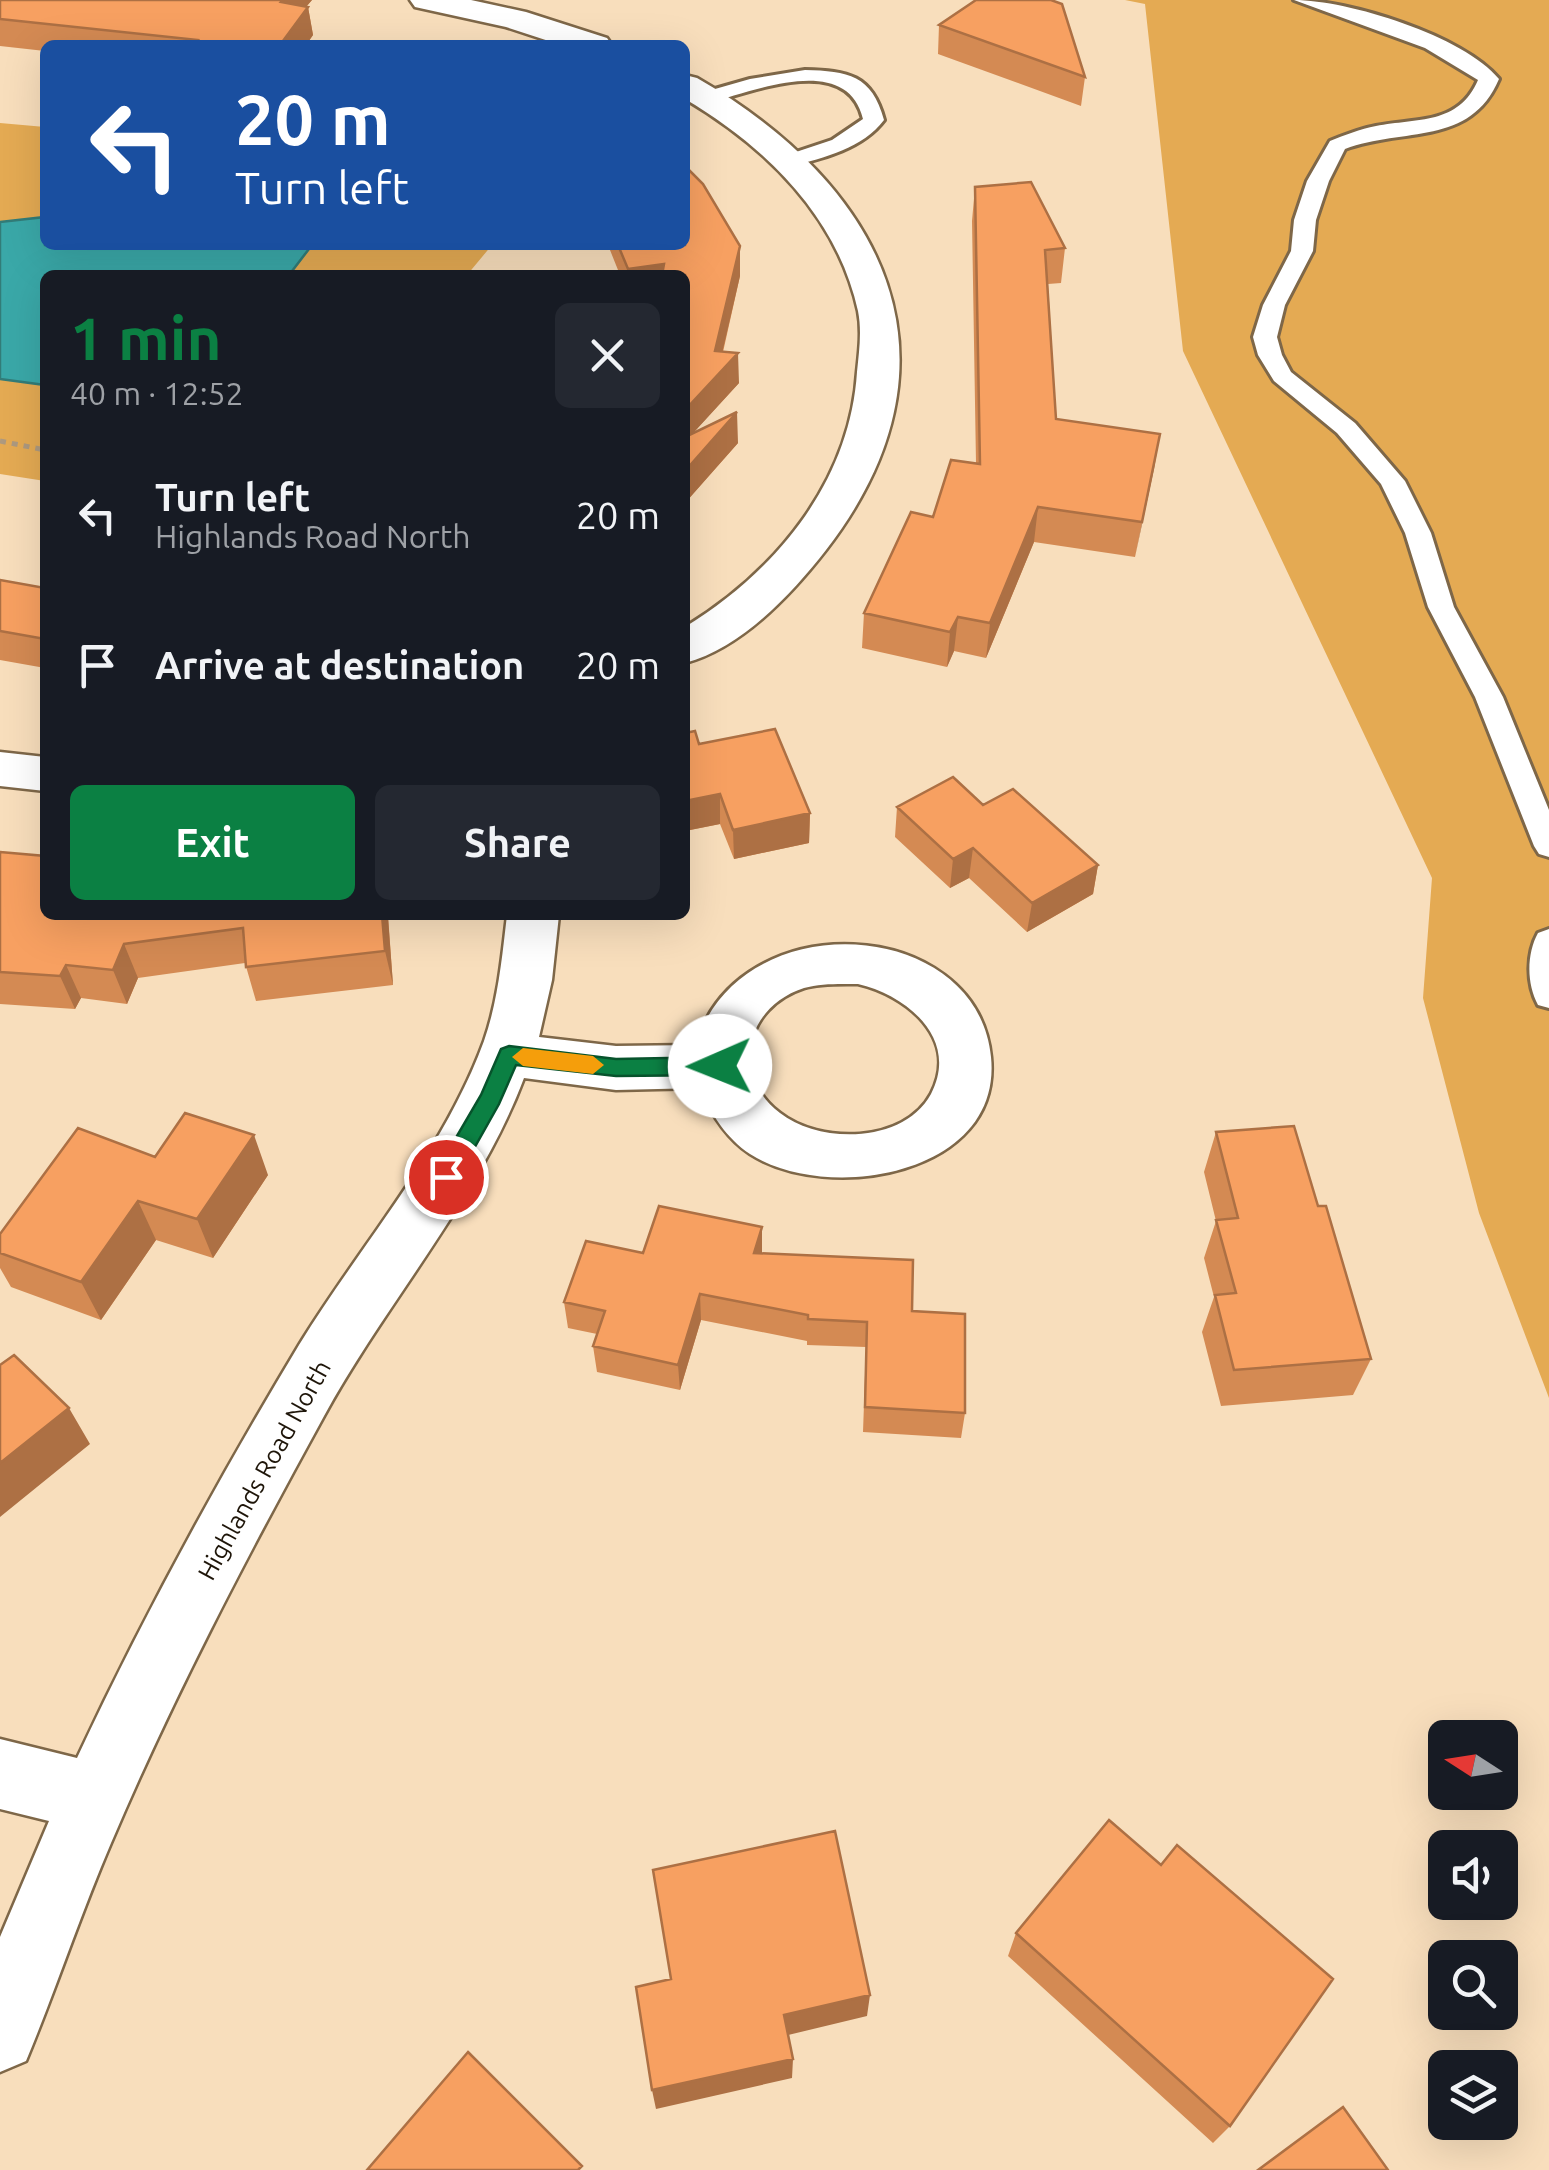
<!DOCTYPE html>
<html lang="en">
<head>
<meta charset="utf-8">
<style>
	:root { --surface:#171b24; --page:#242831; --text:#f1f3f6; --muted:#9ea1a6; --accent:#0b8043 }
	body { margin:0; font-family:Ubuntu,sans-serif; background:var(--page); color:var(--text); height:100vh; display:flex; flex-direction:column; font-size:38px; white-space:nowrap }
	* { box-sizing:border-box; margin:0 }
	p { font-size:32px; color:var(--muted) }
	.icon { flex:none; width:55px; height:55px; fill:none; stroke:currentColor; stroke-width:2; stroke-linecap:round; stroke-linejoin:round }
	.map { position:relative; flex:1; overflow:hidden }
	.side { position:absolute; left:40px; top:270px; width:650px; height:650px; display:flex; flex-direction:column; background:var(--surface); border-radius:15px; box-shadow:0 10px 40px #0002 }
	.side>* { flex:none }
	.guide { position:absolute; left:40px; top:40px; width:650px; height:210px; border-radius:15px; box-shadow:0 10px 40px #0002; background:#1a4fa0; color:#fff; overflow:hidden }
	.needle { width:65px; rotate:282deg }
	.tools { position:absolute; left:1428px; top:1720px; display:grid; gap:20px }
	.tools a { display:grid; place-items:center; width:90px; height:90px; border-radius:15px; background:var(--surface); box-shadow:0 10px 40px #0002; font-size:50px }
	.pin { position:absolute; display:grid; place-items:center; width:85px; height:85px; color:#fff; margin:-42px; border:5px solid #fff; border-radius:50%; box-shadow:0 2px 10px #0007 }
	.me { position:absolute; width:110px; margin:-55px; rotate:269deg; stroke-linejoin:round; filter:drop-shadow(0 0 8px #0008) }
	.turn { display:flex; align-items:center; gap:35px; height:210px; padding:0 30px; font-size:45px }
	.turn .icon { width:130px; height:130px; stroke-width:2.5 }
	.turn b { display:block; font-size:70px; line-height:85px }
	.round { display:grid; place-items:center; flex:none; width:105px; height:105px; border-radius:15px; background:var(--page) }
	.headline { display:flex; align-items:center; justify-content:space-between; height:170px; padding:0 30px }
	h1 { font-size:60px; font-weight:600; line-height:75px; color:var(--accent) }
	.button { display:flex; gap:20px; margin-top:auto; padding:20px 30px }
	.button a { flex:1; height:115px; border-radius:15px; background:var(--accent); color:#fff; font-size:40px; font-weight:600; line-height:115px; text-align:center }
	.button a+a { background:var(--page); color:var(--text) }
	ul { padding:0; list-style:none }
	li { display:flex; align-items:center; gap:30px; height:150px; padding:0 30px }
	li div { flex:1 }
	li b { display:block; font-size:38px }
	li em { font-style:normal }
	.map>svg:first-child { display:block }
</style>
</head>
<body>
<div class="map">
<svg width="1549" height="2170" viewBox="0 0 1549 2170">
	<rect width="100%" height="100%" fill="#f8debc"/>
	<!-- green -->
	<path fill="#e4aa53" d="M1125 0H1549V1398L1479 1213 1423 998 1432 878 1183 351 1145 4Z
		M0 123 45 127V245H492L467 275H45V481L0 474Z"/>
	<!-- water -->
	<path fill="#3aa8a8" stroke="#327c78" stroke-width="2.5" d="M45 217V245H312L289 275H45V385L0 379V222Z"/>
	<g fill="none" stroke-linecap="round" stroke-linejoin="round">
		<!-- service casing -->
		<g stroke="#7e6748" stroke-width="6">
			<path id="service" d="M1294 0C1348 0 1464 36 1499 79 1470 147 1404 127 1345 149L1329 181 1316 220 1313 251 1285 305 1277 337 1282 355 1291 372 1355 423 1405 481 1431 533 1454 607 1503 697 1549 810V857L1539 854 1534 846 1475 697 1428 607 1405 533 1381 484 1337 433 1274 381 1258 355 1253 337 1263 305 1291 251 1294 220 1307 181 1330 141C1345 135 1360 129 1376 126 1417 118 1459 125 1478 80L1425 48Z
				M805 70C848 71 872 75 884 120 863 148 824 158 791 166L780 160 784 156 832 140 863 119C847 52 754 91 708 103L698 97 701 93 750 79Z
				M1549 929V1008L1538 1005C1526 983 1527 953 1538 933Z"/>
		</g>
		<!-- minor casing -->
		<g stroke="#7e6748" stroke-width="5">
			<path id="minor" d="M410 0H471L526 12 607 38 612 45H561L506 27 415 7Z
				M685 75 697 78C886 187 972 361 826 550 791 595 741 648 685 663V627C776 571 850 482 857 372 859 353 862 331 858 311 837 216 766 147 685 99Z
				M0 752 45 757V791L0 786Z
				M507 915H559L552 980 539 1037 616 1046 696 1045C737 903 977 915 991 1057 1003 1175 828 1204 750 1154 726 1138 711 1114 700 1088L616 1090 524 1078C479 1198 385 1304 324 1416 247 1556 173 1697 111 1843 80 1915 56 1989 26 2061L0 2072V1937L49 1821 0 1809V1739L77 1758C143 1617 219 1478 299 1345 361 1244 443 1153 484 1041 498 1001 502 958 507 915ZM858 984C906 995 960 1038 931 1094 904 1144 819 1144 780 1113 730 1075 745 1007 804 988 821 983 841 984 858 984Z"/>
		</g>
		<!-- path -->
		<path stroke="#ad997f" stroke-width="5" stroke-dasharray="6 6" stroke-linecap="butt" d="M0 441 45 450"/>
		<!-- service -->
		<use href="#service" fill="#fff" fill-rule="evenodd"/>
		<!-- minor -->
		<use href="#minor" fill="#fff" fill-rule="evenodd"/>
	</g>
	<!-- wall -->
	<path fill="#d48a53" d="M0 0H312L306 7H308L313 35 306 45H45V51L0 46Z
		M939 25 1085 77 1081 106 938 54Z
		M975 187 1065 248 1061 283 1048 284 1056 419 1160 434 1135 557 1034 542 986 658 954 651 947 667 862 648 864 613 933 517 976 463 972 221Z
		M608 245H685L740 276 723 352 739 383 693 433 738 443 685 503V275H620Z
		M0 580 45 588V668L0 660Z
		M685 733 699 744 810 813 809 843 734 859 720 824 685 831Z
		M983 805 1098 865 1093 894 1027 932 969 878 950 888 895 837 897 807Z
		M0 852 45 915H388L393 985 256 1001 245 963 138 978 127 1004 81 998 75 1009 0 1004Z
		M1216 1132 1318 1206 1371 1359 1353 1395 1221 1406 1202 1332 1214 1297 1204 1258 1216 1221 1204 1172Z
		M155 1157 268 1175 213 1258 156 1240 101 1320 11 1287 0 1268V1234Z
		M762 1227V1253L912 1311 965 1413 961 1438 863 1432 866 1347 807 1345V1341L701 1320 680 1390 597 1372 593 1346 597 1334 568 1328 564 1302 643 1253Z
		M1016 1933 1230 2126 1213 2143 1008 1956Z"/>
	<!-- shaded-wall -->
	<path fill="#ad7044" d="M283 0H312L286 30 281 2Z
		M308 7 313 35 306 45H280Z
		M740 246V276L717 375 738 353 739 383 685 442V410L715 351Z
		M664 264 665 275H629L628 269Z
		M737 412 738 443 685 503V471Z
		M1160 434 1154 469 1135 557 1142 522Z
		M1038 507 1034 542 986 658 990 623Z
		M958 617 954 651 947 667 950 632Z
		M720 794V824L685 831V801Z
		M810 813 809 843 734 859 733 830Z
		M973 848 969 878 950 888 953 859Z
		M1098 865 1093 894 1027 932 1032 903Z
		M382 915H388V918L393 985 385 951Z
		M124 944 138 978 127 1004 113 970Z
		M66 965 81 998 75 1009 60 976Z
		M254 1135 268 1175 213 1258 197 1219Z
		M138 1201 156 1240 101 1320 81 1282Z
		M762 1227V1253H754Z
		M700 1294 701 1320 680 1390 678 1365Z
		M69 1408 90 1444 0 1517V1463Z
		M870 1995 867 2016 784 2036V2015Z
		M793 2059 792 2078 656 2109 652 2090Z"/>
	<!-- building -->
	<path fill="#f7a061" stroke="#ad7044" stroke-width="2.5" d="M0 0H283L281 2 308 7 280 45H207L196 44 198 40 0 19Z
		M976 0H1051L1062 4 1085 77 939 25Z
		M685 166 703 184 740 246 715 351 738 353 685 410V275H662L664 264 628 269 618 245H685Z
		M1031 182 1065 248 1045 250 1056 419 1160 434 1142 522 1038 507 990 623 958 617 950 632 864 613 911 512 933 517 951 460 980 464 975 187Z
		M737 412 685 471V437Z
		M0 580 45 588V639L0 631Z
		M775 729 810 813 733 830 720 794 685 801V733L695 731 699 744Z
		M953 777 983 805 1013 789 1098 865 1032 903 973 848 953 859 897 807Z
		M0 852 45 856V915H382L385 951 246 967 243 928 124 944 113 970 66 965 60 976 0 972Z
		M185 1113 254 1135 197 1219 138 1201 81 1282 0 1253V1234L78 1128 155 1157Z
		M1294 1126 1318 1206H1326L1371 1359 1234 1370 1215 1295 1236 1293 1216 1220 1238 1218 1216 1132Z
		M659 1206 762 1227 754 1253 913 1260 912 1311 965 1314V1413L865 1407 867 1322 808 1319V1315L700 1294 678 1365 593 1346 605 1311 564 1302 586 1241 643 1253Z
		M14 1355 69 1408 0 1463V1365Z
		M1109 1820 1161 1865 1177 1845 1333 1979 1230 2126 1016 1933Z
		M835 1831 870 1995 784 2015 793 2059 652 2090 636 1987 671 1979 653 1870Z
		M468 2052 582 2166 578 2170H367Z
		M1343 2107 1388 2170H1258Z"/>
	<!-- route -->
	<path fill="#0b8043" stroke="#07532c" stroke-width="2.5" d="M509 1046 616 1059 720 1057 732 1066 720 1075 616 1076 516 1065 499 1104 454 1184H437L434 1177 437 1170 481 1095 501 1049Z"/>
	<!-- slow -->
	<path fill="#f59e0b" d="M523 1048 593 1056 604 1065 593 1074 523 1066 512 1057Z"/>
	<g text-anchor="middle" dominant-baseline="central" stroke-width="9" stroke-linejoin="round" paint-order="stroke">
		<!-- street labels -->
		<g font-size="25" fill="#1e1509" stroke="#fff">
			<text transform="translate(264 1470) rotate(-61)">Highlands Road North</text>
		</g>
	</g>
</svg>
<div class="tools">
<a><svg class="needle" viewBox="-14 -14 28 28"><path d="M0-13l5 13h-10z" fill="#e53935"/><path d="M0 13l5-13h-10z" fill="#9ea1a6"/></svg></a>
<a><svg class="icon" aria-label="sound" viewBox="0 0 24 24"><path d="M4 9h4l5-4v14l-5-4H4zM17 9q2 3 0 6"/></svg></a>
<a><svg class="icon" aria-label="search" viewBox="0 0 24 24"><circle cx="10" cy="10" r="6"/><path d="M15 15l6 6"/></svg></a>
<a><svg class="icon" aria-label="layers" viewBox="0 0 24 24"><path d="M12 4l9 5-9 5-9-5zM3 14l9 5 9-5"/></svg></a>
</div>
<div class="pin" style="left:446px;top:1177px;background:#d93025"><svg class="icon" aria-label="arrive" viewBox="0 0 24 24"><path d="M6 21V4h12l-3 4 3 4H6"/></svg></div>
<svg class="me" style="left:720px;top:1066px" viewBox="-20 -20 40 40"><circle r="19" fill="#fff"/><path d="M0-13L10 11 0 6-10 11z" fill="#0b8043"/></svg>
<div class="guide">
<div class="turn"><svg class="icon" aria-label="left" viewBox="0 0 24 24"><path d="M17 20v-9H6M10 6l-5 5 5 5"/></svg><div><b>20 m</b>Turn left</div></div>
</div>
<section class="side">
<div class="headline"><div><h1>1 min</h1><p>40 m · 12:52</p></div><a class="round"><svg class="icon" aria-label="close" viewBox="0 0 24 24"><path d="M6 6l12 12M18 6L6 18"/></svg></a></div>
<ul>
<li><svg class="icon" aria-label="left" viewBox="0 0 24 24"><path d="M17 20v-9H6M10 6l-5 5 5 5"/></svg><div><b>Turn left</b><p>Highlands Road North</p></div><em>20 m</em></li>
<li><svg class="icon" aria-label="arrive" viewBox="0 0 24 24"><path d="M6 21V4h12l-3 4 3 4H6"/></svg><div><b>Arrive at destination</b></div><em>20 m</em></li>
</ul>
<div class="button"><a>Exit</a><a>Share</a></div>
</section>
</div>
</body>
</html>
